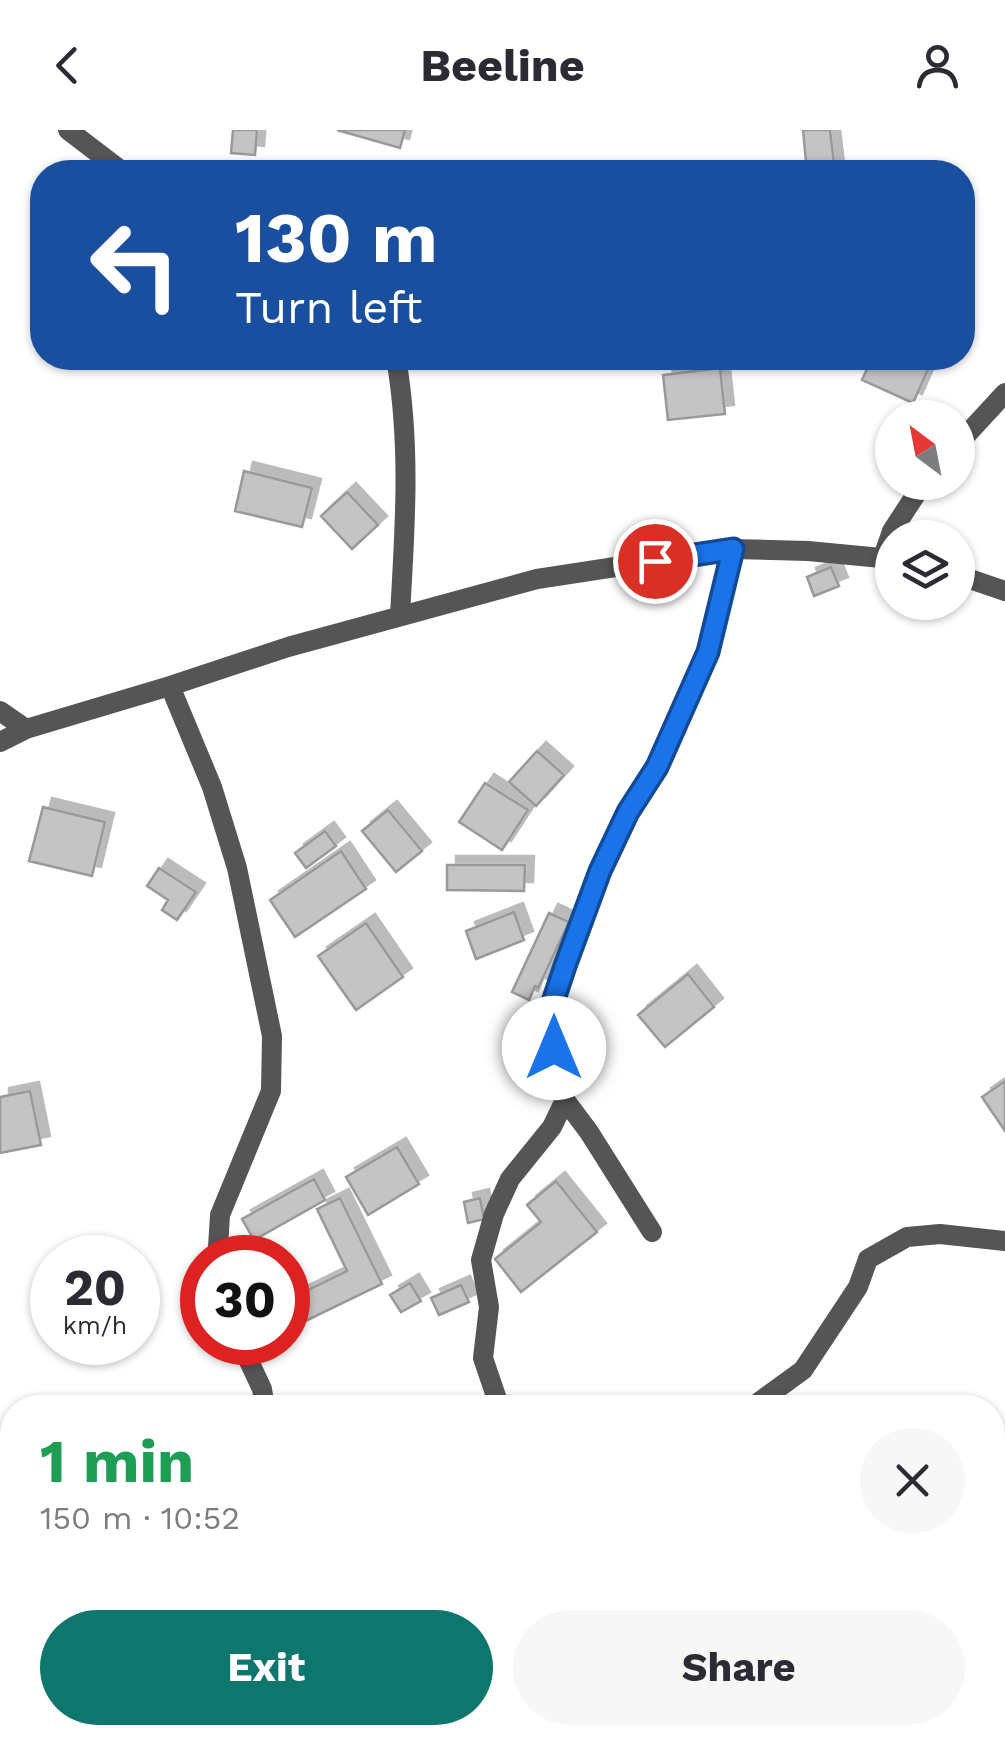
<!DOCTYPE html>
<html lang="en">
<head>
<meta charset="utf-8">
<style>
	:root { --surface:#fff; --page:#f7f7f7; --text:#2b2b33; --muted:#7c7c81; --accent:#0f766e }
	body { margin:0; font-family:"Work Sans",sans-serif; background:var(--page); color:var(--text); height:100vh; display:flex; flex-direction:column; font-size:38px; white-space:nowrap }
	* { box-sizing:border-box; margin:0 }
	p { font-size:32px; color:var(--muted) }
	.icon { flex:none; width:55px; height:55px; fill:none; stroke:currentColor; stroke-width:2; stroke-linecap:round; stroke-linejoin:round }
	.map { position:relative; flex:1; overflow:hidden }
	.side { position:absolute; left:0px; top:1265px; width:1005px; height:350px; display:flex; flex-direction:column; background:var(--surface); border-radius:40px 40px 0 0; box-shadow:0 2px 8px #0004 }
	.side>* { flex:none }
	.banner { position:absolute; left:30px; top:30px; width:945px; height:210px; border-radius:40px; box-shadow:0 2px 8px #0004; background:#1a4fa0; color:#fff; overflow:hidden }
	.needle { width:65px; rotate:328deg }
	.controls { position:absolute; left:875px; top:270px; display:grid; gap:20px }
	.controls a { display:grid; place-items:center; width:100px; height:100px; border-radius:50%; background:var(--surface); box-shadow:0 2px 8px #0004; font-size:50px }
	.speed { position:absolute; left:30px; top:1105px; display:flex; gap:20px; font-size:50px; font-weight:700; text-align:center }
	.speed>* { display:grid; place-content:center; width:130px; height:130px; border-radius:50%; background:var(--surface); box-shadow:0 2px 8px #0004; line-height:1 }
	.speed small { font-size:25px; font-weight:400 }
	.speed .limit { border:15px solid #d22; background:#fff; color:#111 }
	.pin { position:absolute; display:grid; place-items:center; width:85px; height:85px; color:#fff; margin:-42px; border:5px solid #fff; border-radius:50%; box-shadow:0 2px 10px #0007 }
	.me { position:absolute; width:110px; margin:-55px; rotate:0deg; stroke-linejoin:round; filter:drop-shadow(0 0 8px #0008) }
	.turn { display:flex; align-items:center; gap:35px; height:210px; padding:0 40px; font-size:45px }
	.turn .icon { width:130px; height:130px; stroke-width:2.5 }
	.turn b { display:block; font-size:70px; line-height:85px }
	.round { display:grid; place-items:center; flex:none; width:105px; height:105px; border-radius:52px; background:var(--page) }
	.headline { display:flex; align-items:center; justify-content:space-between; height:170px; padding:0 40px }
	h1 { font-size:60px; font-weight:700; line-height:75px; color:#1e9e55 }
	.action { display:flex; gap:20px; margin-top:auto; padding:20px 40px }
	.action a { flex:1; height:115px; border-radius:60px; background:var(--accent); color:#fff; font-size:40px; font-weight:700; line-height:115px; text-align:center }
	.action a+a { background:var(--page); color:var(--text) }
	header { display:flex; justify-content:space-between; align-items:center; height:130px; padding:0 40px; background:var(--surface); font-size:45px; font-weight:700 }
	.map>svg:first-child { display:block }
</style>
</head>
<body>
<header><svg class="icon" aria-label="back" viewBox="0 0 24 24"><path d="M15 5l-7 7 7 7"/></svg>Beeline<svg class="icon" aria-label="person" viewBox="0 0 24 24"><circle cx="12" cy="8" r="4"/><path d="M4 21q1-7 8-7t8 7"/></svg></header>
<div class="map">
<svg width="1005" height="1615" viewBox="0 0 1005 1615">
	<defs>
		<filter id="shadow"><feDropShadow dx="9" dy="-9" stdDeviation="0" flood-color="#0004"/></filter>
	</defs>
	<rect width="100%" height="100%" fill="#fff"/>
	<!-- building -->
	<path fill="#c4c4c4" stroke="#999" stroke-width="2.5" filter="url(#shadow)" d="M233 0H257L255 25 231 23Z
		M337 0H405L400 18Z
		M803 0H830L835 42H807Z
		M872 228H933L913 273 862 250Z
		M720 238 725 284 668 290 663 245Z
		M244 341 312 358 302 397 235 381Z
		M347 362 378 395 352 419 321 386Z
		M831 437 839 456 814 466 807 447Z
		M537 621 564 645 536 676 509 652Z
		M485 653 528 680 502 720 459 692Z
		M43 677 105 692 92 746 29 731Z
		M388 680 422 721 396 742 362 701Z
		M325 701 336 716 306 738 295 723Z
		M341 721 366 759 295 807 270 770Z
		M447 735H525L524 761 447 760Z
		M159 738 196 762 177 790 162 780 168 770 147 756Z
		M514 782 524 810 476 829 466 801Z
		M549 783 569 792 538 858 535 856 529 870 512 862Z
		M366 793 403 847 356 880 318 826Z
		M688 844 714 877 665 917 638 885Z
		M1005 951V1001L982 967Z
		M30 961 41 1015 0 1023V967Z
		M397 1017 419 1054 368 1085 346 1047Z
		M314 1049 325 1070 254 1110 242 1089Z
		M556 1051 597 1102 521 1162 495 1129 541 1092 527 1075Z
		M340 1068 382 1154 289 1199 288 1170 347 1141 317 1079Z
		M480 1068 484 1089 468 1093 464 1072Z
		M410 1153 421 1171 401 1182 390 1165Z
		M461 1155 469 1172 439 1185 431 1168Z"/>
	<g fill="none" stroke-linecap="round" stroke-linejoin="round">
		<!-- street -->
		<path stroke="#555" stroke-width="20" d="M68 0 123 42
			M396 228C411 314 405 398 400 485
			M958 314 1005 263
			M883 427 892 401 924 352
			M958 445 1005 461
			M170 556 212 657 237 738 272 906 271 961 220 1085 218 1117 222 1128
			M0 581 26 599
			M0 612 26 599 170 556 288 517 537 449 733 419 808 421 892 429
			M565 970 589 1002 652 1102
			M240 1212 262 1259 265 1278
			M500 1278 483 1228 489 1177 481 1130 494 1084 510 1049 552 997 565 970 563 943 554 918 551 879 599 741 627 682 657 637 708 522 733 419
			M751 1278 803 1240 858 1157 868 1129 907 1107 940 1104 1005 1111
			M282 1602 283 1615"/>
	</g>
	<g fill="none" stroke-linecap="round" stroke-linejoin="round">
		<!-- route casing -->
		<g stroke="#114b97" stroke-width="25">
			<path id="route" d="M554 918 551 878 565 836 600 741 628 682 657 637 708 522 733 419 655 431"/>
		</g>
		<!-- route -->
		<use href="#route" stroke="#1a73e8" stroke-width="18"/>
	</g>
</svg>
<div class="controls">
<a><svg class="needle" viewBox="-14 -14 28 28"><path d="M0-13l5 13h-10z" fill="#e53935"/><path d="M0 13l5-13h-10z" fill="#7c7c81"/></svg></a>
<a><svg class="icon" aria-label="layers" viewBox="0 0 24 24"><path d="M12 4l9 5-9 5-9-5zM3 14l9 5 9-5"/></svg></a>
</div>
<div class="speed"><div>20<small>km/h</small></div><div class="limit">30</div></div>
<div class="pin" style="left:655px;top:431px;background:#d93025"><svg class="icon" aria-label="arrive" viewBox="0 0 24 24"><path d="M6 21V4h12l-3 4 3 4H6"/></svg></div>
<svg class="me" style="left:554px;top:918px" viewBox="-20 -20 40 40"><circle r="19" fill="#fff"/><path d="M0-13L10 11 0 6-10 11z" fill="#1a73e8"/></svg>
<div class="banner">
<div class="turn"><svg class="icon" aria-label="left" viewBox="0 0 24 24"><path d="M17 20v-9H6M10 6l-5 5 5 5"/></svg><div><b>130 m</b>Turn left</div></div>
</div>
<section class="side">
<div class="headline"><div><h1>1 min</h1><p>150 m · 10:52</p></div><a class="round"><svg class="icon" aria-label="close" viewBox="0 0 24 24"><path d="M6 6l12 12M18 6L6 18"/></svg></a></div>
<div class="action"><a>Exit</a><a>Share</a></div>
</section>
</div>
</body>
</html>
